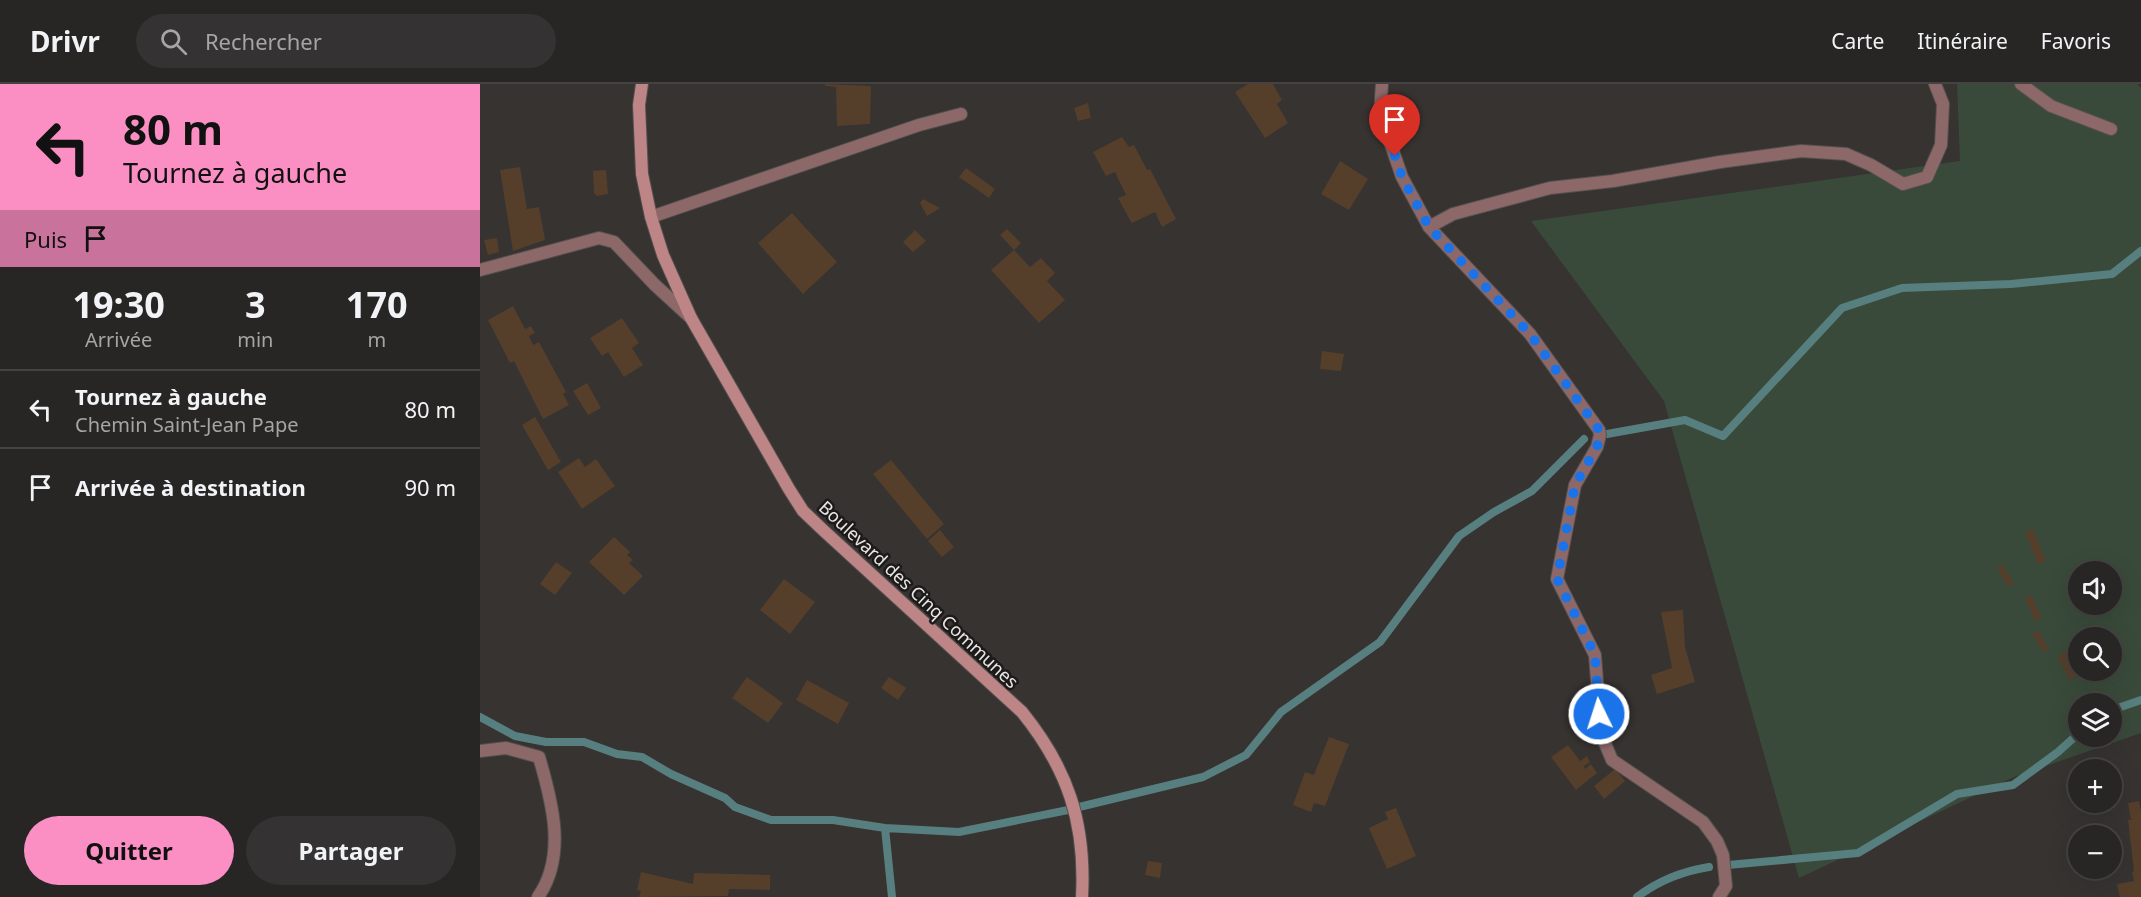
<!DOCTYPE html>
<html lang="fr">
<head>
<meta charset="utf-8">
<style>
	:root { --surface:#282625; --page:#343232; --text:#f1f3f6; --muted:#a5a5a7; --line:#444342; --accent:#fb8fc3 }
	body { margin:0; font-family:"Noto Sans",sans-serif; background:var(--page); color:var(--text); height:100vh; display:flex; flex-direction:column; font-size:22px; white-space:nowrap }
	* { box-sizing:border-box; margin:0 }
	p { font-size:20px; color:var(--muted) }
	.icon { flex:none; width:33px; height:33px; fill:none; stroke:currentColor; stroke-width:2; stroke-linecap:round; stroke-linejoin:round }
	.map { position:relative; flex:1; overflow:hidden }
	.details { display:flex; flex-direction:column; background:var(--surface); width:480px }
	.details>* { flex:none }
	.guide { background:#fb8fc3; color:#111; overflow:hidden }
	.buttons { position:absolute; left:1588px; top:477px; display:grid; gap:12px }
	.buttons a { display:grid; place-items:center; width:54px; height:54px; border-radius:50%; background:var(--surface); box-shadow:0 6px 24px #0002,0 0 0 2px var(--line); font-size:30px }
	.pin { position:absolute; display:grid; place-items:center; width:51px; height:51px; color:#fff; margin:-62px -26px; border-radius:50% 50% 50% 0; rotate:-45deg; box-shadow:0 0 6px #0007 }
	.pin .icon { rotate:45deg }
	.me { position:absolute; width:66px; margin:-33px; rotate:356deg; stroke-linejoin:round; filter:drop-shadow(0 0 4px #0008) }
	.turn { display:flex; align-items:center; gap:21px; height:126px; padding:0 24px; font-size:27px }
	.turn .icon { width:78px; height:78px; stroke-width:2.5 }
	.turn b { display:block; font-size:42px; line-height:51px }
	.then { display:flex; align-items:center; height:57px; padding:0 24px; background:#0003; gap:12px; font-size:22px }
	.eta { display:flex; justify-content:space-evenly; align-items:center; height:102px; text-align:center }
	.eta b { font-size:36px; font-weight:700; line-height:42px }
	.action { display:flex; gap:12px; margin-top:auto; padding:12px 24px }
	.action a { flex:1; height:69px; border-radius:36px; background:var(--accent); color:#111; font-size:24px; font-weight:700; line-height:69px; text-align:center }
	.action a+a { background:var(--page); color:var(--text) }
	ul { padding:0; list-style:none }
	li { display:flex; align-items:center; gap:18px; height:78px; padding:0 24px; border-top:2px solid var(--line) }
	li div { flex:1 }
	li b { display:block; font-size:22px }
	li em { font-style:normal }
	header { display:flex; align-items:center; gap:36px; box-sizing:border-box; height:84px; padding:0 30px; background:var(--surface); border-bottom:2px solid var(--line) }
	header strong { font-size:28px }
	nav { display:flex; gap:33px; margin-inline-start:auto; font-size:21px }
	.search { width:420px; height:54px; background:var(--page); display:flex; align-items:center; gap:15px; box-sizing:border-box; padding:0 21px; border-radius:33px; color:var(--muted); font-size:22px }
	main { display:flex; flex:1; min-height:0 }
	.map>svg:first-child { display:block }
</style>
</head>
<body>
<header>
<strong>Drivr</strong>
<div class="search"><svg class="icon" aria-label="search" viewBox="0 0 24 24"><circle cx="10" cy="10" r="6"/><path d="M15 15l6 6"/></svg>Rechercher</div>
<nav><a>Carte</a><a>Itinéraire</a><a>Favoris</a></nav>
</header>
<main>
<section class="details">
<div class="guide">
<div class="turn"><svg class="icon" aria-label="left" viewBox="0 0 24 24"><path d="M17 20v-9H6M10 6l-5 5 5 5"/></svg><div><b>80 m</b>Tournez à gauche</div></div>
<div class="then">Puis<svg class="icon" aria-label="arrive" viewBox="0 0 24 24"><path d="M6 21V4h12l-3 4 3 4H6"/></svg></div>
</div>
<div class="eta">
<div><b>19:30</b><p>Arrivée</p></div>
<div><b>3</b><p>min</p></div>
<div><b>170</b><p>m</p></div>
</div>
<ul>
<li><svg class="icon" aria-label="left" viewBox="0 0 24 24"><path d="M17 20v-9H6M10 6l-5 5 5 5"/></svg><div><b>Tournez à gauche</b><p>Chemin Saint-Jean Pape</p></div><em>80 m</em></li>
<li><svg class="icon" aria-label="arrive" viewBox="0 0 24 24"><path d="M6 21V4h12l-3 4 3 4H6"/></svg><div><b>Arrivée à destination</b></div><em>90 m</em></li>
</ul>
<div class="action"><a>Quitter</a><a>Partager</a></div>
</section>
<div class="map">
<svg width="1661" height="813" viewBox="0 0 1661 813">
	<rect width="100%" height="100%" fill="#363331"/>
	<!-- green -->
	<path fill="#394a3a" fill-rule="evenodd" d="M1477 0H1657L1661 4V649L1534 693 1319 794 1184 317 1051 137 1480 77ZM1599 488H1632V520H1599ZM1599 554H1632V586H1599ZM1599 620H1632V652H1599Z"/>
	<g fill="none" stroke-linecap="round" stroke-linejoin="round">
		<!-- stream -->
		<path stroke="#587f7f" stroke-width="8" d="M1127 350 1205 336 1243 352 1362 224 1422 204 1531 200 1632 190 1661 167
			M1632 626 1661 616
			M0 633 35 652 66 658H104L137 670 162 673 191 690 245 714 255 723 291 736H353L405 744 479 748 593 725
			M595 724 723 693 766 671 801 628 900 558 979 452 1014 428 1052 407 1104 355
			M405 744 412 813
			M1248 781 1378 769 1477 710 1533 701 1578 668 1599 649
			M1157 813C1178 797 1204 787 1229 783"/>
	</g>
	<!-- building -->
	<path fill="#553f2b" d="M345 0 391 2 390 40 357 42 356 3 345 2Z
		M768 0H793L802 16 797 20 808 39 785 54 755 8Z
		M608 19 611 34 598 37 594 24Z
		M642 53 649 63 654 61 667 86 670 85 696 135 682 143 675 128 652 139 651 138 638 114 646 111 635 88 626 92 613 68Z
		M860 77 888 95 869 126 841 110Z
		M40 83 47 125 59 123 65 156 33 167 20 86Z
		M486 84 515 105 509 114 479 93Z
		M126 86 128 110 117 112 114 109 113 87Z
		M443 115 460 124 447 132 440 119Z
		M312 129 357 178 323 210 278 159Z
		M527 145 541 159 534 166 550 183 561 174 575 189 567 197 585 216 559 239 511 186 534 166 520 151Z
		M435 146 446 157 433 168 423 158Z
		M17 154 19 168 8 171 4 156Z
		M33 222 45 245 51 242 55 249 49 252 53 261 59 258 86 308 83 310 89 321 63 335 34 277 30 279 8 236Z
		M142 234 159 259 152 264 163 281 144 293 128 268 122 272 110 254Z
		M842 267 864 270 861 287 840 285Z
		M107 299 121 324 108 331 93 307Z
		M55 333 81 378 68 386 42 341Z
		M99 374 105 383 116 375 135 402 102 425 78 388Z
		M411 376 464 440 447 455 393 390Z
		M1553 445 1566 477 1558 480 1545 448Z
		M460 446 474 463 462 473 448 457Z
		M134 453 150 468 147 471 153 476 149 479 163 492 144 511 109 478Z
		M76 478 92 489 75 511 60 500Z
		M1523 481 1534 500 1528 503 1517 484Z
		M304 495 335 518 310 550 280 526Z
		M1551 511 1562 534 1555 537 1545 514Z
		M1203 526 1205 563 1215 598 1177 610 1171 591 1192 584 1181 528Z
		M1558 547 1569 565 1563 568 1552 550Z
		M1599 561V586H1608L1590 596 1577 572Z
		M267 593 303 619 288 639 252 614Z
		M409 593 426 604 418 616 401 604Z
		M327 596 369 619 358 640 316 616Z
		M849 653 869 660 845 722 834 719 831 728 813 721 825 688 834 691Z
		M1088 661 1100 677 1107 672 1110 678 1104 682 1105 685 1111 680 1117 689 1096 706 1071 673Z
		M1135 685 1145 697 1124 715 1114 702Z
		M1659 717 1661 728V813H1640L1637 800 1654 797 1652 788 1654 787 1648 736H1651L1648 719Z
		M916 724 936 772 907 785 889 744 908 735 905 728Z
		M668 777 682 779 680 794 665 791Z
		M161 788 213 800 214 789 290 791V806L249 805 248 812 159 813 161 807 157 806Z"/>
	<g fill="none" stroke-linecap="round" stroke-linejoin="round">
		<!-- service casing -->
		<g stroke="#53504e" stroke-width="14">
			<path id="service" d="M1541 0 1571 22 1631 45
				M949 143 973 130 1070 104 1133 97 1240 78 1321 67 1366 70 1391 81 1423 100 1447 93 1461 61 1463 20 1455 0"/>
		</g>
		<!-- minor casing -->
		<g stroke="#53504e" stroke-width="14">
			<path id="minor" d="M902 0 900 29 922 93 949 143 1050 250 1119 346 1120 351 1117 363 1095 401 1077 495 1115 571 1121 650 1132 676 1223 738 1237 757 1243 771 1246 802 1239 813
				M171 133 439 41 481 30
				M0 186 119 154 134 158 175 201 211 234"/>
		</g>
		<!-- tertiary casing -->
		<g stroke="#53504e" stroke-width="14">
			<path id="tertiary" d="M0 667 26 664 59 673C72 717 87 772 58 813"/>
		</g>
		<!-- secondary casing -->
		<g stroke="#53504e" stroke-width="14">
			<path id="secondary" d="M162 0 159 21 162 90 171 133 183 171 211 234 309 405 323 427 343 446 542 628C588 685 606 739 602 813"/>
		</g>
		<!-- service -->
		<use href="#service" stroke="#8d6869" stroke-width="12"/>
		<!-- minor -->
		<use href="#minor" stroke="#8d6869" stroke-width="12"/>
		<!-- tertiary -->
		<use href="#tertiary" stroke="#8d6869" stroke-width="12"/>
		<!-- secondary -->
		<use href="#secondary" stroke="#be8586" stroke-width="12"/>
	</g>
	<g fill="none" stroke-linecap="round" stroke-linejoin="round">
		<!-- route -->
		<path stroke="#1a73e8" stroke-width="10" stroke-dasharray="0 18" d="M915 72 922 93 949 143 1050 250 1119 346 1120 351 1117 363 1095 401 1077 495 1115 571 1119 630"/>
	</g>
	<g text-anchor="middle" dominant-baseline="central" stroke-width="5" stroke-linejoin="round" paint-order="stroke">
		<!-- street labels -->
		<g font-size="18" fill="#e9e7e5" stroke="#1d1b1a">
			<text transform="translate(439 510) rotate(43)">Boulevard des Cinq Communes</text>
		</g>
	</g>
</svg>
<div class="buttons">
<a><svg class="icon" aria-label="sound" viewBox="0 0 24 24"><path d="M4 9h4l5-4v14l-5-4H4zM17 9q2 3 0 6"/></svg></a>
<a><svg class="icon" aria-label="search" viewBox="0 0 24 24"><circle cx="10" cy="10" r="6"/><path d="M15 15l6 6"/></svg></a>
<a><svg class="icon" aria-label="layers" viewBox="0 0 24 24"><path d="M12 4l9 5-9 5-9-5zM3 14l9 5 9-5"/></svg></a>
<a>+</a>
<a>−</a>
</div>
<div class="pin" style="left:915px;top:72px;background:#d93025"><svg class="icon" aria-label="arrive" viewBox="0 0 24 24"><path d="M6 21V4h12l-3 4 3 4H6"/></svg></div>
<svg class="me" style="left:1119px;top:630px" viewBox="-20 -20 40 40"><circle r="17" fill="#1a73e8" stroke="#fff" stroke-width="3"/><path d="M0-11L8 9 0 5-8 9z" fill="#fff"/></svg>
</div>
</main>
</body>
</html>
